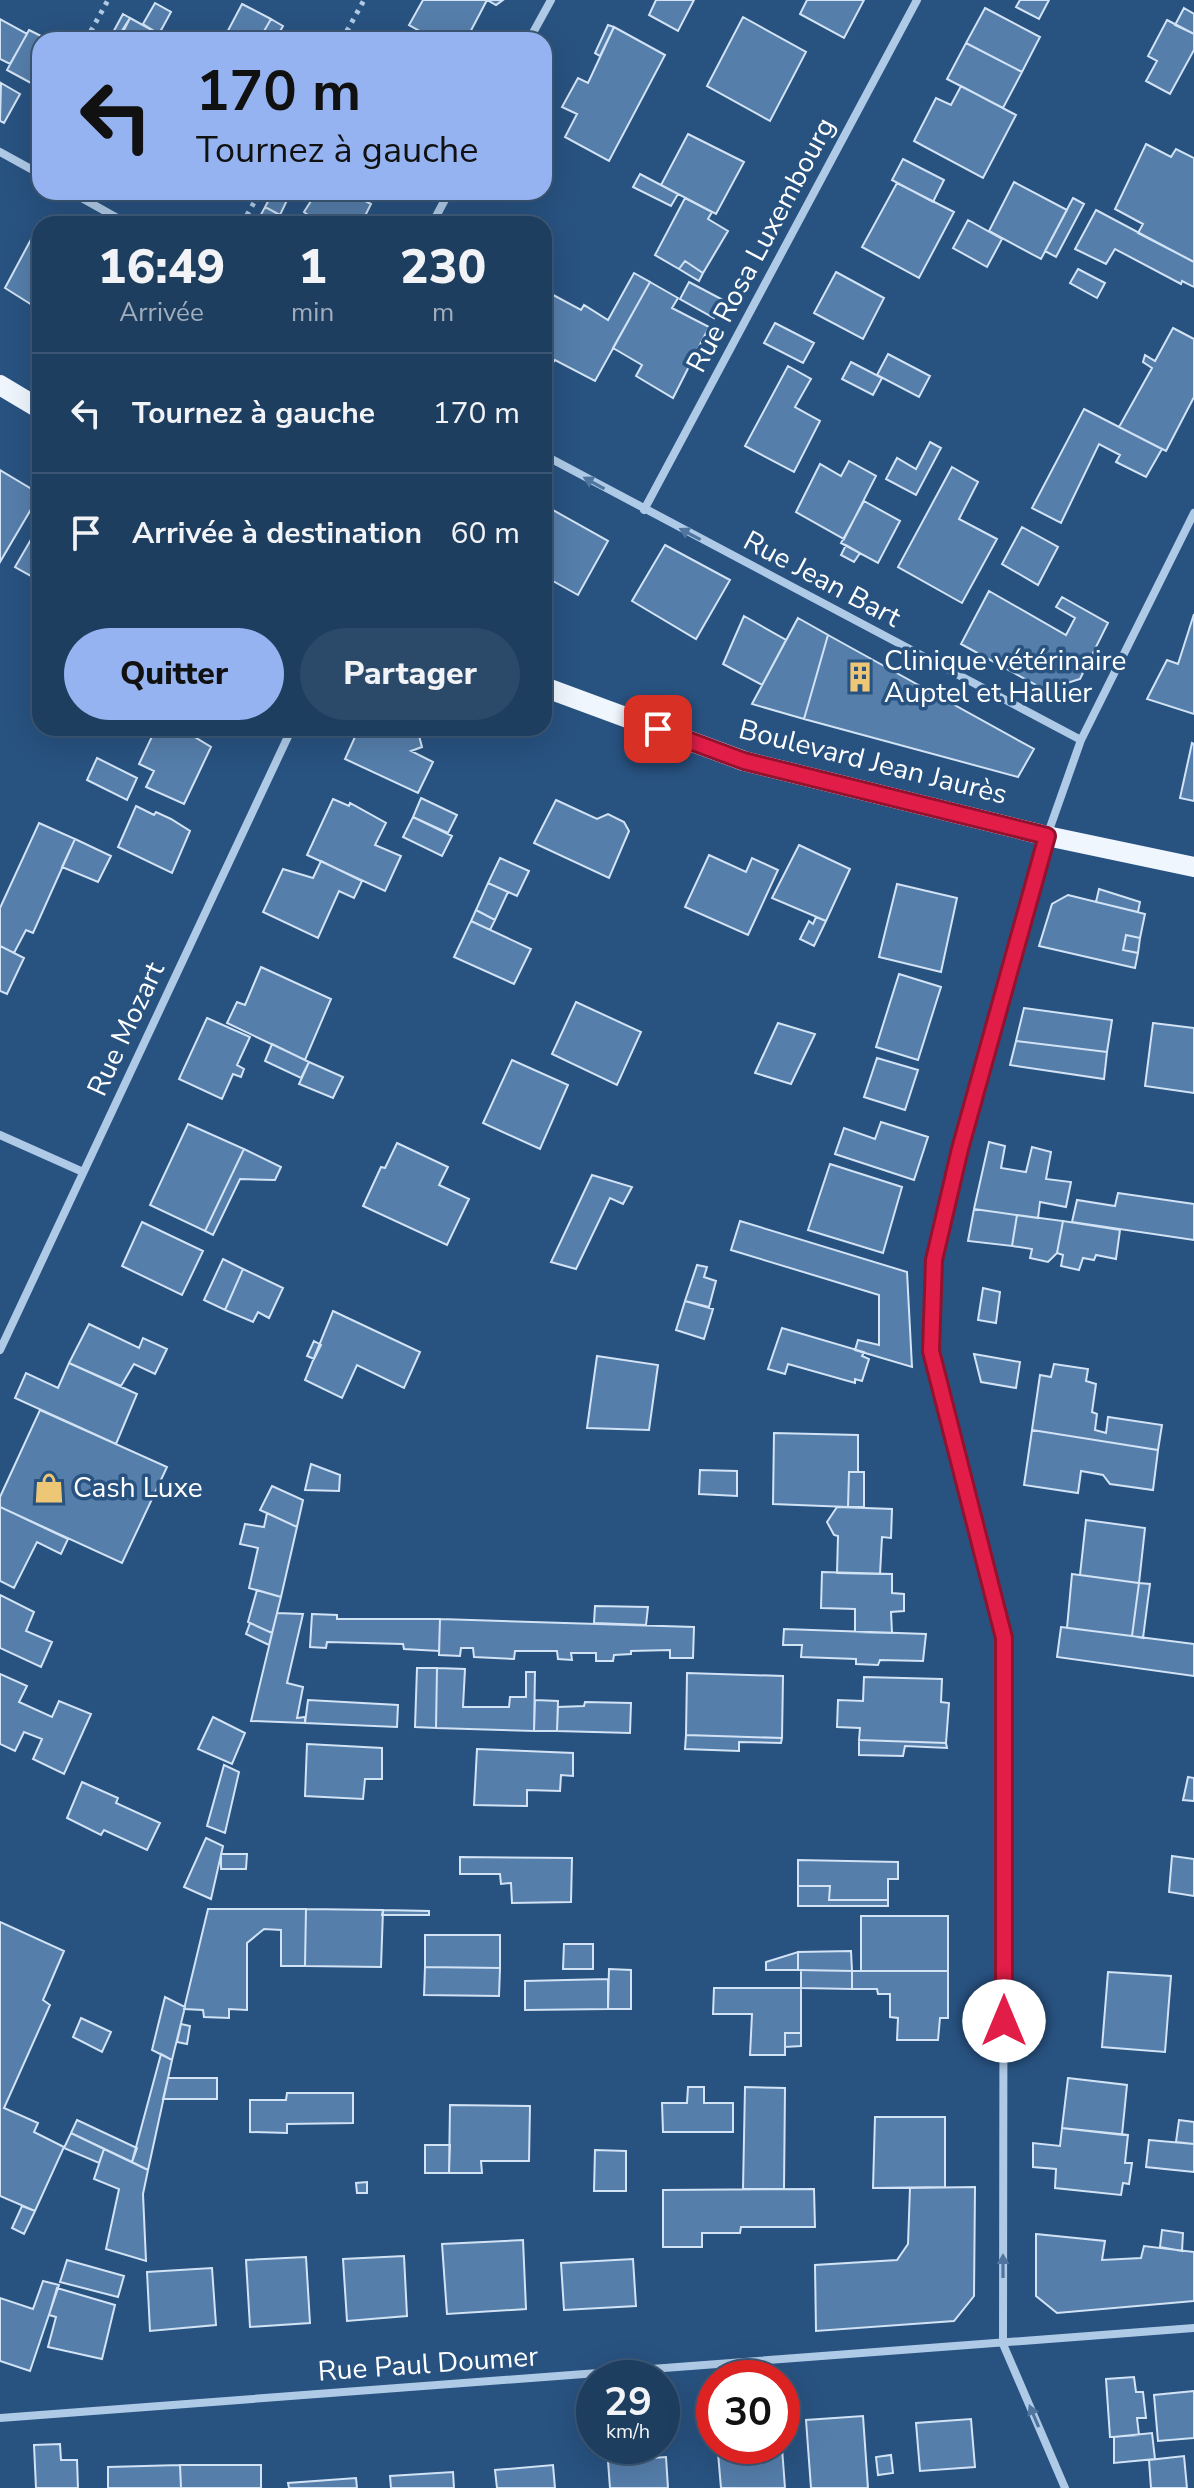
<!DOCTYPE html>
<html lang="fr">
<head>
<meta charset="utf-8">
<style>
	:root { --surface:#1e3e60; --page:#2b4969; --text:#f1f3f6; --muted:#a1aebd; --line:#3c5775; --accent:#95b2f1 }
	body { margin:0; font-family:"Nunito Sans",sans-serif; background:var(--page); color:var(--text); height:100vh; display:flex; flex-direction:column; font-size:30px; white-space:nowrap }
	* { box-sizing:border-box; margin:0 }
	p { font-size:26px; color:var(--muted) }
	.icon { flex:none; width:44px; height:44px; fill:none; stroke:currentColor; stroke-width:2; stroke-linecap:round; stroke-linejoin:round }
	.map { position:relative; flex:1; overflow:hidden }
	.panel { position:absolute; left:32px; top:216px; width:520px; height:520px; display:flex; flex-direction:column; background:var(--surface); border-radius:24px; box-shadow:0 8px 32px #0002,0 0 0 2px var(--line) }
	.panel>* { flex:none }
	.banner { position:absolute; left:32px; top:32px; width:520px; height:168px; border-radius:24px; box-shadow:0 8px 32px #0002,0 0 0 2px var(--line); background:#95b2f1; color:#111; overflow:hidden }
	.speed { position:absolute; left:576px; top:2360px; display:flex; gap:16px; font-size:40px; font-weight:700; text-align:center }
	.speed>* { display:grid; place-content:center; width:104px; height:104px; border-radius:50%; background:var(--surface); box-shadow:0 8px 32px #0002,0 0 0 2px var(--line); line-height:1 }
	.speed small { font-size:20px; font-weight:400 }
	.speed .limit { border:12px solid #d22; background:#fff; color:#111 }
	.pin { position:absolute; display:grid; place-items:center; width:68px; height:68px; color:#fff; margin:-34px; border-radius:16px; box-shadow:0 4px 12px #0006 }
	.me { position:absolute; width:88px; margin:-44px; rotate:0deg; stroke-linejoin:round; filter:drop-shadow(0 0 6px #0008) }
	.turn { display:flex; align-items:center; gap:28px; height:168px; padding:0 32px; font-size:36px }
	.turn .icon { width:104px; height:104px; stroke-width:2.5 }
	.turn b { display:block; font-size:56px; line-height:68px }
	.eta { display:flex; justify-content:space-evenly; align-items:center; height:136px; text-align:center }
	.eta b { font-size:48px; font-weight:800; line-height:56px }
	.primary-button { display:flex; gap:16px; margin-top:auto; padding:16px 32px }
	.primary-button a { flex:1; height:92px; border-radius:48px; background:var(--accent); color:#111; font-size:32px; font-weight:800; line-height:92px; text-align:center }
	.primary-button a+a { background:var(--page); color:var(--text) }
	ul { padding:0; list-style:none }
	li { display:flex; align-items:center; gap:24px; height:120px; padding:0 32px; border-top:2px solid var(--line) }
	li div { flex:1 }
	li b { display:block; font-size:30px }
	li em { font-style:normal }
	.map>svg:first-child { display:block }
</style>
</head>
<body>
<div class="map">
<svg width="1194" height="2488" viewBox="0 0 1194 2488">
	<rect width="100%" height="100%" fill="#285280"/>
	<!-- building -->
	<path fill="#557eab" stroke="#d2e3f5" stroke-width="2" d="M423 0H503L496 5 487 0 466 40H436L409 25Z
		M656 0H694L678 31 649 15Z
		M807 0H864L844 38 800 14Z
		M1020 0H1049L1039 19 1016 7Z
		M155 3 171 12 159 34 143 24Z
		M242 4 271 19 259 40H223Z
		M985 8 1040 37 1022 72 966 43Z
		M1184 8 1194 14V34L1175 25Z
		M123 14 130 18 116 40 110 38Z
		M743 17 806 52 770 121 707 86Z
		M130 18 159 34 156 40H119Z
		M0 19 27 34 10 64 0 59Z
		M271 19 283 26 275 40H264L260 38Z
		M1167 20 1194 34V50L1170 94 1146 81 1157 61 1148 56Z
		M608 25 614 27 600 56 595 53Z
		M614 27 665 55 609 161 565 137 577 114 562 107 578 78 588 83Z
		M29 30 49 40H40V82L33 78 31 83 7 70Z
		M161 30 179 40H156Z
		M966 43 1022 72 1003 108 947 79Z
		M1 83 20 94 4 123 0 121Z
		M961 86 1016 115 983 178 914 141 936 98 951 105Z
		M688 134 744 162 716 214 661 185Z
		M1146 144 1171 157 1176 149 1194 158V262L1138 233 1143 224 1115 209Z
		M903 159 944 180 933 202 892 180Z
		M640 174 678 194 671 206 633 187Z
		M1014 182 1067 210 1041 259 989 231Z
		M897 183 954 212 919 278 862 247Z
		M273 192H291L280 215 265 207Z
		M313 192H348L371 204 361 224H304L308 215 304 212 311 201H316L311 197Z
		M685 198 712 212 708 219 728 231 703 273 685 261 679 269 655 255Z
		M1073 198 1084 204 1056 257 1045 251Z
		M265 207 283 217 280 224H256Z
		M1096 210 1194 262V287L1182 281 1181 284 1115 249 1106 264 1075 249Z
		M968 220 1002 239 987 267 953 248Z
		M36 230 40 232V310L5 288Z
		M685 261 703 273 699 281 679 269Z
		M1078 269 1105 283 1097 298 1070 283Z
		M836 272 884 298 863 339 814 313Z
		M634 273 650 282 595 381 555 360 549 368 544 365V290L581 310 584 305 608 320Z
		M650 282 678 298 672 308 709 327 673 398 636 376 642 365 613 348Z
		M689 282 723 300 714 318 680 299Z
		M775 323 814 343 803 363 764 343Z
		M1173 328 1194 339V397L1166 451 1119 427 1152 368 1143 362 1145 355 1155 361Z
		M888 354 930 376 919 397 877 375Z
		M851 362 882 378 873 395 842 379Z
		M788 366 811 379 795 407 820 421 794 472 745 446Z
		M1084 409 1162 449 1146 477 1116 462 1120 455 1099 444 1061 523 1032 508Z
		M930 442 941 448 916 495 886 479 897 458 916 469Z
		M849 461 876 476 844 539 796 512 820 464 841 476Z
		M952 467 978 482 959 519 997 539 962 603 898 567Z
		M0 470 40 494 0 562Z
		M864 501 900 521 878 563 841 543Z
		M544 505 608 541 578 595 544 576Z
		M40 524V581L15 567Z
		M1022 527 1058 547 1038 585 1002 564Z
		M665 545 730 580 696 639 632 601Z
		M846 545 860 553 854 562 841 555Z
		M989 591 1066 635 1075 618 1056 607 1062 597 1108 623 1080 679 1045 690 961 644Z
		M1194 614V714L1147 699 1167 660 1178 664Z
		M744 616 786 640 762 685 723 664Z
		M798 618 828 635 804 719 752 704Z
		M828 635 1034 749 1018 777 804 719Z
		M156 728H172L181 732 183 730 211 747 184 804 146 787 154 771 139 764Z
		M359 728H417L422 747 411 751 433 762 418 793 345 759Z
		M1192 743 1194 744V801L1180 798Z
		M97 758 137 778 127 800 87 780Z
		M421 798 457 815 448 833 413 817Z
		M333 799 349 806 350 803 386 823 375 845 401 856 385 891 307 855Z
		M556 800 597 819 608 814 624 822 629 831 609 878 534 843Z
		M136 806 154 815 156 812 171 819 190 831 172 873 118 847Z
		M413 817 452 836 442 856 403 837Z
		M39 823 75 839 33 933 26 930 14 953 0 946V908Z
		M75 839 111 856 98 882 62 867Z
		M799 845 850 869 826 921 772 898Z
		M709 855 746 872 752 858 778 870 748 935 685 907Z
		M500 858 529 871 517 896 488 883Z
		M321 861 362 881 354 898 339 891 318 938 263 912 283 869 313 878Z
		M488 883 508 892 495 920 476 910Z
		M897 884 957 898 941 972 879 957Z
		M1099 889 1140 902 1138 912 1096 902Z
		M1068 895 1145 914 1140 938 1126 935 1123 950 1138 953 1135 968 1039 946 1052 904Z
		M476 910 495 920 490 930 471 921Z
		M816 917 826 921 814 946 800 939 809 921 813 924Z
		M471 921 531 949 514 984 454 957Z
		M1126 935 1140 938 1138 953 1123 950Z
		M0 946 24 958 7 994 0 991Z
		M261 967 331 999 305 1060 227 1023 237 1002 245 1005Z
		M899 974 941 987 918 1060 876 1047Z
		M576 1002 641 1032 617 1085 552 1054Z
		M1024 1008 1112 1020 1107 1052 1016 1041Z
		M207 1018 250 1037 237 1065 244 1069 241 1077 233 1074 222 1099 179 1079Z
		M778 1023 815 1034 791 1084 755 1073Z
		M1153 1023 1194 1028V1093L1145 1086Z
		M1016 1041 1107 1052 1104 1079 1010 1065Z
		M272 1044 309 1062 301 1078 265 1061Z
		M877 1058 918 1070 905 1110 864 1097Z
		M512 1060 568 1085 540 1149 483 1123Z
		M309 1062 343 1077 333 1098 299 1084Z
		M881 1122 928 1137 914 1180 835 1154 844 1128 875 1139Z
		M188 1124 244 1149 205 1231 150 1205Z
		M989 1142 1005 1146 1001 1168 1026 1172 1032 1147 1051 1152 1046 1179 1071 1182 1066 1207 1040 1202 1038 1218 974 1209Z
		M397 1143 448 1167 439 1185 469 1199 447 1245 363 1206 381 1167 385 1168Z
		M244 1149 281 1167 275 1180 240 1179 213 1235 205 1231Z
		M830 1164 902 1187 883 1253 808 1230Z
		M592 1175 632 1187 623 1204 610 1198 576 1269 551 1262Z
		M1118 1193 1194 1204V1240L1072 1222 1077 1200 1115 1206Z
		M974 1209 1017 1215 1012 1246 968 1241Z
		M1017 1215 1063 1221 1057 1253 1048 1262 1030 1258 1032 1249 1012 1246Z
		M740 1221 907 1272 912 1367 855 1350 858 1340 879 1345V1295L731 1250Z
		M1063 1221 1120 1230 1116 1259 1096 1255 1094 1260 1083 1258 1079 1270 1061 1266 1063 1255 1057 1253Z
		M142 1222 203 1251 182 1295 122 1266Z
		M223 1259 243 1269 225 1310 204 1300Z
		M697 1265 707 1267 704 1277 716 1281 709 1307 685 1301Z
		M243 1269 283 1288 269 1318 258 1312 253 1322 225 1310Z
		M983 1288 1000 1292 996 1323 978 1320Z
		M685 1301 713 1309 704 1339 676 1330Z
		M333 1311 420 1352 404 1388 357 1365 342 1398 305 1380Z
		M89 1324 139 1348 143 1338 167 1349 155 1374 134 1364 121 1386 69 1363Z
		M782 1328 864 1352 862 1356 869 1359 862 1381 855 1379V1383L788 1364 785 1374 768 1369Z
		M314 1341 321 1345 314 1359 307 1356Z
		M974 1354 1020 1362 1016 1388 981 1382Z
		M597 1356 658 1365 649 1430 587 1428Z
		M69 1363 137 1394 116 1444 15 1398 26 1373 58 1388Z
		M1054 1364 1088 1369 1086 1381 1096 1384 1092 1412 1097 1414 1095 1430 1106 1433 1108 1417 1162 1425 1158 1450 1032 1430 1040 1375 1051 1377Z
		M40 1410 167 1467 122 1563 0 1507V1497Z
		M1032 1430 1158 1450 1153 1490 1110 1484 1103 1475 1081 1471 1078 1493 1024 1485Z
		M774 1433 858 1435V1472H849L848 1507 773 1504Z
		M311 1464 340 1475 339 1491 305 1490Z
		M700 1470 737 1471V1496L699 1494Z
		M849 1472H864V1507H848Z
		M272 1486 303 1500 297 1527 260 1510Z
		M0 1507 68 1539 61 1554 37 1542 14 1588 0 1581Z
		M837 1507 892 1509 891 1538 882 1537 880 1574 837 1573 838 1536 834 1535 827 1522Z
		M267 1513 297 1527 281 1597 249 1588 258 1548 240 1544 245 1524 264 1527Z
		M1086 1520 1145 1528 1139 1583 1080 1575Z
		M822 1572 892 1574V1593L904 1594V1611L891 1612 892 1633 855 1632V1609L821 1608Z
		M1072 1574 1139 1583 1132 1636 1067 1628Z
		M1139 1583 1150 1584 1143 1638 1132 1636Z
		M257 1590 281 1597 272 1633 248 1622Z
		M0 1595 34 1612 26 1631 52 1642 41 1667 0 1648Z
		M595 1606 648 1607 646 1625 594 1623Z
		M277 1613 303 1614 287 1683 303 1687 297 1718 305 1717V1723L251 1721Z
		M312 1614 337 1615V1619H440L439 1651 404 1649 403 1644 327 1642 326 1648 310 1647Z
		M440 1619 694 1627 693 1658H670V1650L631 1651V1654L614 1655 613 1661H596V1653H571L572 1660 558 1659 557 1651H515L514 1659 474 1657 473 1648H461L460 1656 439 1655Z
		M250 1623 272 1633 269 1645 246 1634Z
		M1061 1627 1194 1644V1676L1057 1657Z
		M784 1629 926 1634 923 1661 880 1660 878 1665 856 1664V1659L801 1657 802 1645H783Z
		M417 1668H437L436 1728 415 1727Z
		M437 1668 465 1669 463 1707H509L510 1697H526V1672H535L534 1731 436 1728Z
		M687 1673 783 1676 782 1738 686 1735Z
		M0 1674 27 1686 19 1702 52 1717 59 1701 91 1714 64 1774 33 1759 42 1739 24 1732 15 1751 0 1744Z
		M864 1677 942 1679 941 1702 949 1703 946 1743 859 1740 860 1728 837 1727 838 1700 863 1701Z
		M308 1700 398 1705 397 1727 305 1723Z
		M535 1700 558 1701 557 1731H534Z
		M585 1702 631 1703 630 1733 557 1731 558 1707 584 1706Z
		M213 1717 245 1733 232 1764 198 1749Z
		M686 1735 782 1738 781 1743 739 1742V1751L685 1749Z
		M859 1740 946 1743 947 1748 905 1746 903 1756 859 1755Z
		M307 1744 382 1748V1779H365L363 1799 305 1796Z
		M477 1749 573 1753V1776L561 1775 560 1791 527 1790V1806L474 1805Z
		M224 1765 239 1772 225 1833 207 1826Z
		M1188 1777 1194 1778V1801L1183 1800Z
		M82 1782 118 1798 116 1803 160 1823 147 1850 104 1830 101 1835 67 1818Z
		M206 1838 223 1846 211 1899 184 1887Z
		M221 1854H247L246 1869H221Z
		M1172 1856 1194 1859V1896L1169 1892Z
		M460 1857 572 1858 571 1902 512 1903 511 1883 501 1884 500 1874H460Z
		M798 1860 898 1862V1879H888V1900H829L830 1886H798Z
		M798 1886H830L829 1900H888V1906H798Z
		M208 1909H306L305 1966H281V1930L264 1929 247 1943V2010L229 2009V2018L204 2017 203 2010 184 2009Z
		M306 1909 383 1910 381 1967 305 1966Z
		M383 1910 429 1911V1915H382Z
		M861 1916H948V1971H861Z
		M0 1922 64 1951 43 2000 50 2005 4 2108 38 2123 34 2132 64 2147 35 2211 0 2196Z
		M425 1935H500V1968L425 1967Z
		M564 1944H593V1969H563Z
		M851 1951 852 1971 798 1970V1952Z
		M798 1952V1970H766V1962Z
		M425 1967 500 1968 499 1996 424 1995Z
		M609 1969 631 1970V2009H608Z
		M801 1970 852 1971V1989L801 1988Z
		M852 1971H948V2018H940L938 2040H897L898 2018 890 2017V1994H878L877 1989H852Z
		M1108 1972 1171 1976 1165 2052 1102 2047Z
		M608 1979V2009L525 2010V1981Z
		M714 1988H801V2033H785V2055H750L752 2014H713Z
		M165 1997 185 2007 172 2060 152 2050Z
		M81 2018 111 2032 102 2052 73 2037Z
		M181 2024 190 2026 187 2044 177 2042Z
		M785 2033H801V2046L785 2047Z
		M161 2054 172 2060 148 2170 132 2162Z
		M168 2078H217V2099H163Z
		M1068 2078 1127 2085 1122 2135 1062 2128Z
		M688 2087H704V2103H733V2132H663L662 2103H687Z
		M745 2087 785 2088 784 2189H743Z
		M287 2093H353V2123L287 2124V2133L250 2132V2100H286Z
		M450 2105 530 2106 529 2161H481L482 2173H449Z
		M875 2117H945V2187L873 2188Z
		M77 2120 137 2148 132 2162 71 2133Z
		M1179 2120 1194 2122V2144L1176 2142Z
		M1062 2128 1128 2135 1125 2163H1132L1129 2184 1123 2183 1121 2195 1055 2188 1056 2169 1033 2167V2143L1060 2146Z
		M71 2133 104 2149 99 2163 64 2148Z
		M1149 2140 1194 2144V2172L1146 2167Z
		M425 2145H450L449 2173H425Z
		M104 2149 148 2170 143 2194 146 2261 106 2249 119 2189 94 2179Z
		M595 2150 626 2151V2191H594Z
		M367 2182V2193H357L356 2183Z
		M975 2187 974 2296 954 2321 816 2331 815 2265 897 2260 908 2244 910 2188Z
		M814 2189 815 2227H741L740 2233H702V2247H663V2190Z
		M22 2206 35 2211 24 2234 12 2228Z
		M1162 2230 1183 2233 1182 2251 1160 2247Z
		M1036 2234 1105 2241 1102 2260 1141 2258 1144 2246 1194 2252V2301L1057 2313 1036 2296Z
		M523 2240 526 2309 447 2314 442 2244Z
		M404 2256 407 2316 347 2321 343 2259Z
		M306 2257 310 2323 250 2327 246 2260Z
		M633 2259 636 2306 564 2310 561 2263Z
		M67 2260 124 2276 118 2297 60 2282Z
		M212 2268 216 2325 150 2331 147 2272Z
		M43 2281 59 2285 30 2371 0 2361V2298L33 2309Z
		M57 2288 115 2305 102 2359 48 2347 56 2317 49 2315Z
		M1134 2377 1136 2392H1143L1146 2418H1137L1139 2435 1110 2437 1106 2379Z
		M1194 2391V2438L1158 2441 1154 2395Z
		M863 2416 868 2488H811L806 2420Z
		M971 2419 975 2467 920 2471 916 2423Z
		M1152 2433 1155 2459 1114 2463V2437Z
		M60 2444 61 2460H77L78 2488H36L34 2445Z
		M782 2448 785 2488H721L718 2453Z
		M891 2455 893 2473 878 2475 876 2457Z
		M1184 2456 1187 2488H1151L1149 2460Z
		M666 2457 668 2488H610L608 2461Z
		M180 2465H261V2488H181Z
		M180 2465 181 2488H108V2467Z
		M553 2465 555 2488H497L495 2470Z
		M453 2472 454 2488H391L390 2476Z
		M356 2478 357 2488H289L288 2483Z"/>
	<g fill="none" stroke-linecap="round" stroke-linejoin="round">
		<!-- path -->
		<path stroke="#afcae6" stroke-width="5" stroke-dasharray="4 6" stroke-linecap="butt" d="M86 40 108 0
			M342 40 364 0
			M33 137 40 125
			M242 224 260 192"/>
		<!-- street -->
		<path stroke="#afcae6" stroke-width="8" d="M529 40 551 0
			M0 152 40 174
			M71 192 128 224
			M432 224 449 192
			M544 455 1081 740
			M644 510 917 0
			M0 1135 83 1172
			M0 1350 292 728
			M0 2418 1194 2328
			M1065 2488 1003 2344 1004 1638 931 1351 934 1260 960 1149 1047 836 1081 740 1194 513"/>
		<!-- primary -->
		<path stroke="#f0f6fd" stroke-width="20" d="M0 385 40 409
			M544 687 744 761 1047 836 1194 867"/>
	</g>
	<!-- one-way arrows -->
	<defs><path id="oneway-solid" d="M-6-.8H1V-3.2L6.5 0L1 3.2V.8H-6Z" transform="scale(2)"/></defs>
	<g fill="#50769f">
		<use href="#oneway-solid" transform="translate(594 483) rotate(-151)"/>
		<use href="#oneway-solid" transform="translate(690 534) rotate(-152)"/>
		<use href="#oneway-solid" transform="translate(1003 2266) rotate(-90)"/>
		<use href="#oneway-solid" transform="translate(1034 2416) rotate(-113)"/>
	</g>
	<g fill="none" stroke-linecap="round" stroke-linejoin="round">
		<!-- route casing -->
		<g stroke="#92132f" stroke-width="20">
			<path id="route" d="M658 729 744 761 1047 836 960 1149 934 1260 931 1351 1004 1638V2021"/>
		</g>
		<!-- route -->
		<use href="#route" stroke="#e11d48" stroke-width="14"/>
	</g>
	<!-- icons -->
	<defs>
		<g id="building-bare" transform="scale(2.4)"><path d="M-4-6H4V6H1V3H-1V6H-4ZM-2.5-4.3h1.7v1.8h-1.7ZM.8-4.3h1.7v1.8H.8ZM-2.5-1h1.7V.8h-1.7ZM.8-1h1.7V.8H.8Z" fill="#edc676" stroke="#285280" stroke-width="2.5" paint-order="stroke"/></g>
		<g id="shop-bare" transform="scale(2.4)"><path d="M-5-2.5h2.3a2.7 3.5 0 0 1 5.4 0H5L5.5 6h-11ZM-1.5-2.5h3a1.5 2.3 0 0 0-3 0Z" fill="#edc676" stroke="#285280" stroke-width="2.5" paint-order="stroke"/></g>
	</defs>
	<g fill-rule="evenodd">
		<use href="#building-bare" x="860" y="677"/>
		<use href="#shop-bare" x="49" y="1488"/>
	</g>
	<g text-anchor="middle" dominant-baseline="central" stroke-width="7" stroke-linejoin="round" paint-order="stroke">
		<!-- street labels -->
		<g font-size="28" fill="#fff" stroke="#285280">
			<text transform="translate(761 245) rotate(-62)">Rue Rosa Luxembourg</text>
			<text transform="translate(822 579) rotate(28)">Rue Jean Bart</text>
			<text transform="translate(873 762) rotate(14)">Boulevard Jean Jaurès</text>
			<text transform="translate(126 1029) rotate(-65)">Rue Mozart</text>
			<text transform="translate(428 2364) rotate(-4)">Rue Paul Doumer</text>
		</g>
		<!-- poi labels -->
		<g font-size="28" fill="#fff" stroke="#285280" text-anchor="start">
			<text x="884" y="661">Clinique vétérinaire<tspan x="884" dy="32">Auptel et Hallier</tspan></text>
			<text x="73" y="1488">Cash Luxe</text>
		</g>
	</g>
</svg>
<div class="speed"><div>29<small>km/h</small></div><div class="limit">30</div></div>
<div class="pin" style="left:658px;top:729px;background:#d93025"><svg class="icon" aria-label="arrive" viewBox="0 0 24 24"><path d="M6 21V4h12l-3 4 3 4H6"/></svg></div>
<svg class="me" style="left:1004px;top:2021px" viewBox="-20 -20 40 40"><circle r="19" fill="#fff"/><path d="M0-13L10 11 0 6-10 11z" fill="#e11d48"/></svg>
<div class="banner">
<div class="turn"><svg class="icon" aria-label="left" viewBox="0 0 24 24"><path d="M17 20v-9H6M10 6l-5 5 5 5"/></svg><div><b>170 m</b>Tournez à gauche</div></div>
</div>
<section class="panel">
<div class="eta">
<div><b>16:49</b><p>Arrivée</p></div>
<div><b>1</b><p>min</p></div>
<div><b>230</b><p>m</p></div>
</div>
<ul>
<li><svg class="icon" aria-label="left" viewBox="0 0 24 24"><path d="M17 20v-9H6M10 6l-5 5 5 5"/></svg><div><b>Tournez à gauche</b></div><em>170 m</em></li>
<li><svg class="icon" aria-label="arrive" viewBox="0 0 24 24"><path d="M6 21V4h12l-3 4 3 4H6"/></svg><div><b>Arrivée à destination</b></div><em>60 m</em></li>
</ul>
<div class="primary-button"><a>Quitter</a><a>Partager</a></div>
</section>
</div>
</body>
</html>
